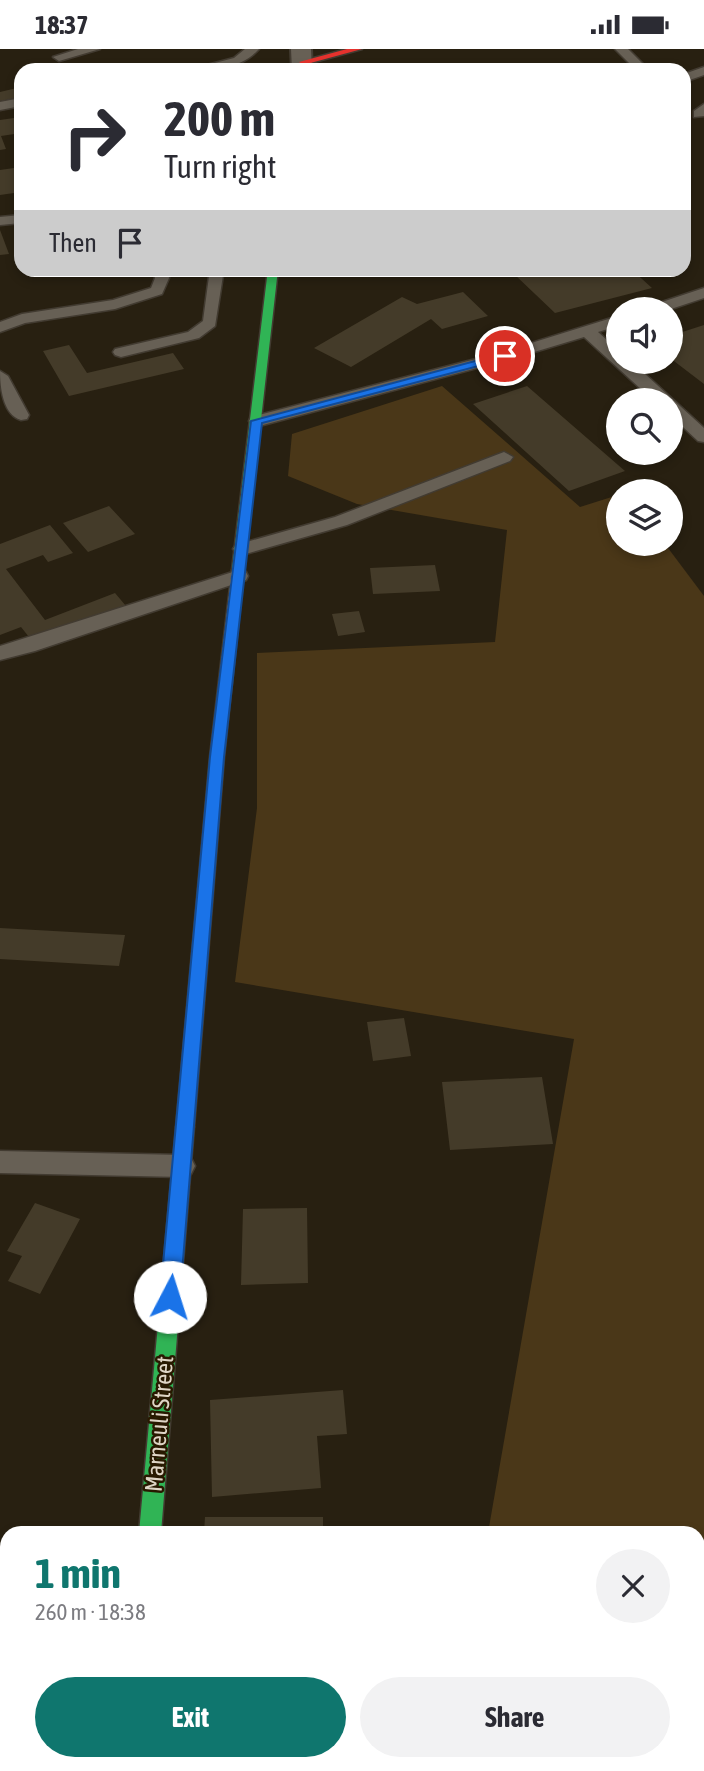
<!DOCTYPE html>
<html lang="en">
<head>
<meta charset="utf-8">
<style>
	:root { --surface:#fff; --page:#f2f2f3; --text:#2b2b33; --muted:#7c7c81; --accent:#0f766e }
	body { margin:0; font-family:"Asap Condensed",sans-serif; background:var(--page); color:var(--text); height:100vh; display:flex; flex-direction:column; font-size:26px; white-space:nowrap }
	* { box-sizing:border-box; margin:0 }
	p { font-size:23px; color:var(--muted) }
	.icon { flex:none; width:38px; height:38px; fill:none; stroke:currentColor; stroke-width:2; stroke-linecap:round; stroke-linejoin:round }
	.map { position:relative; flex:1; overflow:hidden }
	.details { position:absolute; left:0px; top:1477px; width:705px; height:245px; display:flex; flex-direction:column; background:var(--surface); border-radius:21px 21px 0 0; box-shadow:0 4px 10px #0003 }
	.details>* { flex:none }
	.guide { position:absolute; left:14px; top:14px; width:677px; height:214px; border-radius:21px; box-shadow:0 4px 10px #0003; background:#fff; color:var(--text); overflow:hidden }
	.fabs { position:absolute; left:606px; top:248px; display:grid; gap:14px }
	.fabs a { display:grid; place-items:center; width:77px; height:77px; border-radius:50%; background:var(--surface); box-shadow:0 4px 10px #0003; font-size:35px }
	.pin { position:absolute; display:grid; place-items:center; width:60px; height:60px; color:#fff; margin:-30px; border:4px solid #fff; border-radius:50%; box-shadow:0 2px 7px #0007 }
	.me { position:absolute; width:77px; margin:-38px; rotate:5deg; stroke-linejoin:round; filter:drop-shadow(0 0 5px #0008) }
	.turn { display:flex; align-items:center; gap:24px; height:147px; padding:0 35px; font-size:32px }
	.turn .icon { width:91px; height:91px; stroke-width:2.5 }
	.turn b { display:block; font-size:49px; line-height:60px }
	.then { display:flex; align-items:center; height:66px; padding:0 35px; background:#0003; gap:14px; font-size:26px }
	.round { display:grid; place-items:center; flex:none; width:74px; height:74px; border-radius:37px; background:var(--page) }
	.headline { display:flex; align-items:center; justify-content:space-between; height:119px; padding:0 35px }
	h1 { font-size:42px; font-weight:700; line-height:52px; color:var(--accent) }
	.primary-button { display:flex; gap:14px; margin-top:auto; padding:14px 35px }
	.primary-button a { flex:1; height:80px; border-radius:42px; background:var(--accent); color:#fff; font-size:28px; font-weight:700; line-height:80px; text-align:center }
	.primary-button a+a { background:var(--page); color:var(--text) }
	.status { display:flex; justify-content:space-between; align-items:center; height:49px; padding:0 35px; background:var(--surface); direction:ltr }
	.status svg { height:19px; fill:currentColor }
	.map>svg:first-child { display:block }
</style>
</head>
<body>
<div class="status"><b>18:37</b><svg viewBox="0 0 49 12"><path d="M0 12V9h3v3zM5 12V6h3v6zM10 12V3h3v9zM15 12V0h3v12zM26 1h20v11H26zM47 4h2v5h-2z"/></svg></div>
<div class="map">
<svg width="704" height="1722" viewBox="0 0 704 1722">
	<rect width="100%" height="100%" fill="#282011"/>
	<!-- green -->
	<path fill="#4a3718" d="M442 337 580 458 618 446V495H665L704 547V1722H469V1715H698V1484H488L574 990 235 933 257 759V604L495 593 507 481 357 455 288 427 292 385Z"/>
	<!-- building -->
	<path fill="#443b29" d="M21 38V48L0 52V43Z
		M21 68V84L1 87 6 100 0 101V71Z
		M21 118V143L0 146V121Z
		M0 181 9 205 0 206Z
		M533 220H631L652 239 555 264 514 225Z
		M463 243 488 267 442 280 431 270 351 318 314 299 402 248 417 255Z
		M704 276V335L670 309V287Z
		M69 296 87 324 173 304 184 320 69 347 43 302Z
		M527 337 625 422 569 442 473 355Z
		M109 457 135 485 88 503 63 474Z
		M50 476 73 504 48 513 43 506 6 520 45 571 115 544 126 557 33 593 21 578 0 586V495Z
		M435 516 440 542 373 545 370 519Z
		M359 562 365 583 338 587 332 565Z
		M0 879 125 886 119 917 0 910Z
		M404 969 411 1007 373 1012 367 973Z
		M542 1028 553 1095 450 1101 442 1033Z
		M35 1154 80 1170 40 1245 8 1232 22 1207 7 1202Z
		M307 1159 308 1234 241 1236 243 1160Z
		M343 1341 347 1385 317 1387 321 1439 212 1448 210 1351Z
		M205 1468H323V1484H204Z
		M201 1715H295V1722H201Z"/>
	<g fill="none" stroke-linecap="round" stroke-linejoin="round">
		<!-- lane casing -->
		<g stroke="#423b31" stroke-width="3">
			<path id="lane" d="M78 0H100L59 12 53 8Z
				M245 0H259C240 21 214 21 188 21L234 9Z
				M615 0H628L649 21H636Z
				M704 18V26L684 33V25Z
				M21 49V57L0 61V53Z
				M704 55V67L694 68V62Z
				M21 166V174L0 176V168Z
				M153 220H168L169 229 162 245 115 260 25 274 0 283V273L22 265 113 251 151 239 155 229Z
				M210 220H224L215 277 199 289 121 308 115 306 113 303 115 300 188 283 203 272Z
				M704 239V249L668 261H645L647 258Z
				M618 267V277L598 283 618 301V313H632L704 379V393L698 392 670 366V352H654L584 288 511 310 263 376 257 377 249 372 251 368 499 304Z
				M0 322 8 327 29 366 27 370 21 371C3 366 0 338 0 322Z
				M504 403 513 408 510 412 347 476 242 506 233 500 236 496 335 468Z
				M239 521 246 523 248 527 246 531 35 602 0 611V597Z
				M0 1102 182 1106 191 1109 195 1117 191 1125 182 1128 0 1124Z"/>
		</g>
		<!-- street casing -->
		<g stroke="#423b31" stroke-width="4">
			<path id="street" d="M291 0H311L312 21H292Z
				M101 1715H157V1722H101Z"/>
		</g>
		<!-- fast casing -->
		<g stroke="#423b31" stroke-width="3">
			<path id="fast" d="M268 220H278L244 521 238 525 232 521Z
				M185 1070 191 1073 194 1078 161 1484H139L176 1078 179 1073Z"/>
		</g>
		<!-- slow casing -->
		<g stroke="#423b31" stroke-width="3">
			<path id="slow" d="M238 517 244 521 224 708 194 1078 191 1083 185 1086 179 1083 176 1078 210 708 232 521Z"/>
		</g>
		<!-- jam casing -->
		<g stroke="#423b31" stroke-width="3">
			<path id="jam" d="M347 0H362L303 16 299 13Z"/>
		</g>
		<!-- lane -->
		<use href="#lane" fill="#676055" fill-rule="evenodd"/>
		<!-- street -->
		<use href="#street" fill="#676055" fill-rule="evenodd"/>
		<!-- fast -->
		<use href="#fast" fill="#30b455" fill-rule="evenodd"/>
		<!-- slow -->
		<use href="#slow" fill="#ff9f0a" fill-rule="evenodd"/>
		<!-- jam -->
		<use href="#jam" fill="#e5322d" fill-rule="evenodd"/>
	</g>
	<!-- route -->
	<path fill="#1a73e8" stroke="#114b97" stroke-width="2" d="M505 304 509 305V309L262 374 224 708 180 1248 177 1255 170 1257 163 1255 160 1248 210 708 251 372Z"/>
	<g text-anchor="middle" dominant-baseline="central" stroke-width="5" stroke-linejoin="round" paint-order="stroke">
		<!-- street labels -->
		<g font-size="24" fill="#ded5c5" stroke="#281900">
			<text transform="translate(159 1375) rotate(-85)">Marneuli Street</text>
		</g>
	</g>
</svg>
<div class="fabs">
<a><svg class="icon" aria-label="sound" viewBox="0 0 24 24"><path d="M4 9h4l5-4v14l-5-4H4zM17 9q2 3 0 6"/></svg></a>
<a><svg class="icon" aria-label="search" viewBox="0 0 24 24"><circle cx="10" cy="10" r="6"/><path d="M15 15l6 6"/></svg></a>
<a><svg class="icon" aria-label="layers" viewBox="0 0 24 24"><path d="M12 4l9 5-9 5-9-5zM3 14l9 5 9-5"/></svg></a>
</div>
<div class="pin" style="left:505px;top:307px;background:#d93025"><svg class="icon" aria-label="arrive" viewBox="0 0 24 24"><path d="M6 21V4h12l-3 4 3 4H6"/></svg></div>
<svg class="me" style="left:170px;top:1248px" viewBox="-20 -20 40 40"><circle r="19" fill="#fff"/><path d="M0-13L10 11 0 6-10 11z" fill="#1a73e8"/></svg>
<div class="guide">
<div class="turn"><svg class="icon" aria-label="right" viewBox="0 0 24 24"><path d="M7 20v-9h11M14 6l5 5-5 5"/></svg><div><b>200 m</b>Turn right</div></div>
<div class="then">Then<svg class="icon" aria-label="arrive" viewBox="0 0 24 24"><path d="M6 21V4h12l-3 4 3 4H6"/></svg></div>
</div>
<section class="details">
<div class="headline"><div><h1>1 min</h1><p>260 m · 18:38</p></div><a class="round"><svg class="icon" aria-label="close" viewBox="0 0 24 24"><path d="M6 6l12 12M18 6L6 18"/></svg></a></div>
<div class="primary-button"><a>Exit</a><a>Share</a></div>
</section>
</div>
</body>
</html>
